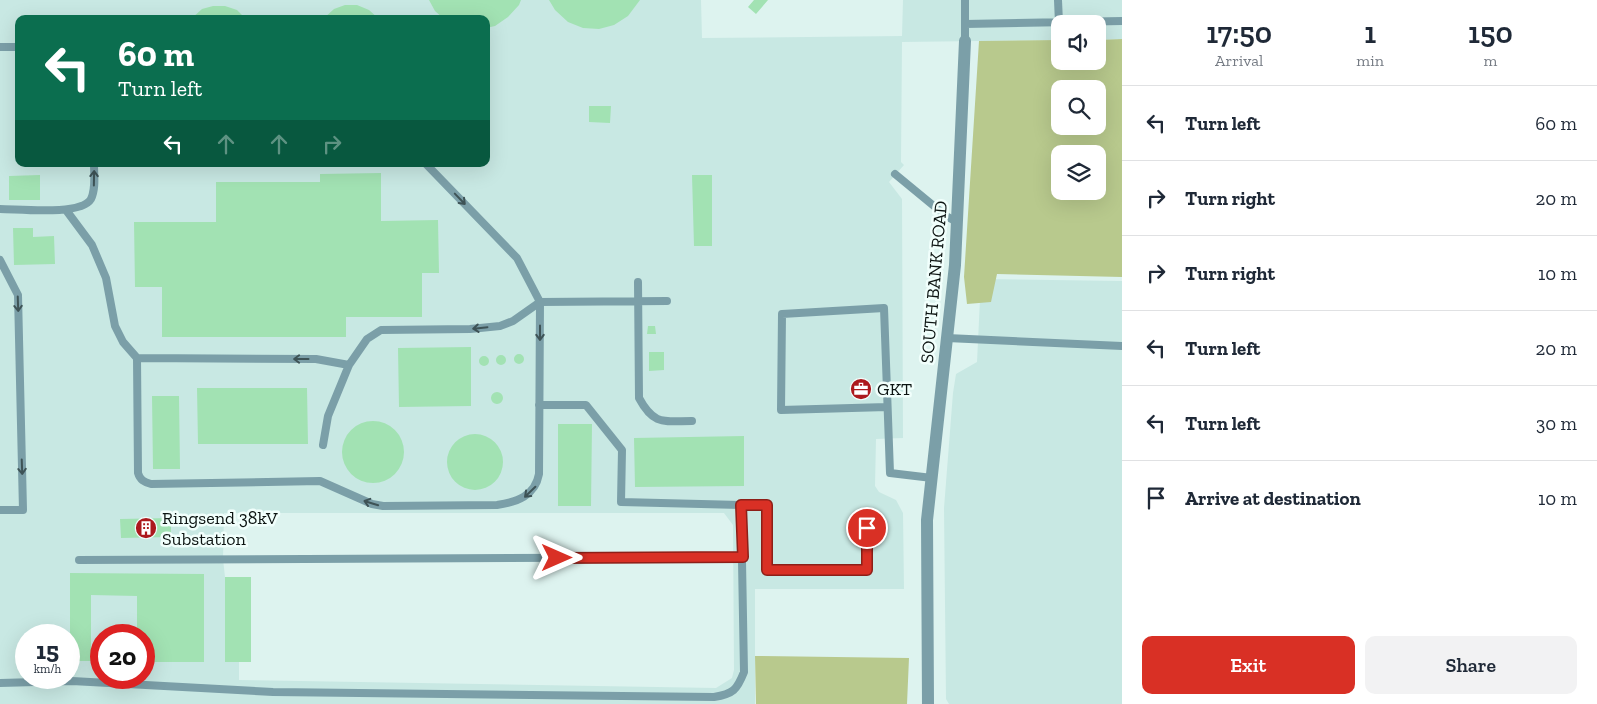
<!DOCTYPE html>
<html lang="en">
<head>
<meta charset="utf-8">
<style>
	:root { --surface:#fff; --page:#f2f2f3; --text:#1f2937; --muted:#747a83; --line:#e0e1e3; --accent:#d93025 }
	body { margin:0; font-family:"Zilla Slab",serif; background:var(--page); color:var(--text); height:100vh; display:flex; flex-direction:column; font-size:19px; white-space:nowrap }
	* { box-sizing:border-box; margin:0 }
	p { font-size:16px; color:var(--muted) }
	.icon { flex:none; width:28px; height:28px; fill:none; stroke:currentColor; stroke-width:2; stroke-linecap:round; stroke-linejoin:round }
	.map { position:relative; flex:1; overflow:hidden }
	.details { display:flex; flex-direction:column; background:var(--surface); width:475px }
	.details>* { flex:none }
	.guide { position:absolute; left:15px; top:15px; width:475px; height:152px; border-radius:10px; box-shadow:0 5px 20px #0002; background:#0b6e4f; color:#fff; overflow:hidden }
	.fabs { position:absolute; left:1051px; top:15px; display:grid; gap:10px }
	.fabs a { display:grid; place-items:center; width:55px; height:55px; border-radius:10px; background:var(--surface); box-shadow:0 5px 20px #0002; font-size:25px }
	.speed { position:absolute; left:15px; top:624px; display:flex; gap:10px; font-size:25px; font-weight:700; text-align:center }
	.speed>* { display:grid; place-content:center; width:65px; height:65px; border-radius:50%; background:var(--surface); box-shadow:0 5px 20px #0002; line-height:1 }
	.speed small { font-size:12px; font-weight:400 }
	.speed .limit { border:8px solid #d22; background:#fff; color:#111 }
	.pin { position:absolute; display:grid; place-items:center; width:42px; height:42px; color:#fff; margin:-21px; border:2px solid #fff; border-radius:50%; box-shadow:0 1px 5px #0007 }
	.me { position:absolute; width:55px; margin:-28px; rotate:90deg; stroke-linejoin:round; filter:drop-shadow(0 0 4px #0008) }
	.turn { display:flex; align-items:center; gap:18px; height:105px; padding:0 20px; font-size:22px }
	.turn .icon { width:65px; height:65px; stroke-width:2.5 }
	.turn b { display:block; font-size:35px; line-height:42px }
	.lanes { display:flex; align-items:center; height:48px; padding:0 20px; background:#0003; justify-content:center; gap:25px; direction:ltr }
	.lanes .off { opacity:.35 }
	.eta { display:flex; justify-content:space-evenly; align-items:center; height:85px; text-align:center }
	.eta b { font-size:30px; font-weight:600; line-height:35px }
	.primary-button { display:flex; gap:10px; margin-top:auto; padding:10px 20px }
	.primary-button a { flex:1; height:58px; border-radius:10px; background:var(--accent); color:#fff; font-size:20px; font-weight:600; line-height:58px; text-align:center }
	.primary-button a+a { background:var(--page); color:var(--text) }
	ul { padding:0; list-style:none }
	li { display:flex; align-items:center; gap:15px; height:75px; padding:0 20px; border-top:1px solid var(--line) }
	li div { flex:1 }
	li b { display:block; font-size:19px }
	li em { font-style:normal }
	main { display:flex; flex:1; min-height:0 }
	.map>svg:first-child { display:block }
</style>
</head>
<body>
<main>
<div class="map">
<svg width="1122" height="704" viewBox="0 0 1122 704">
	<rect width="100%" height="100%" fill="#ddf3ef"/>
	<!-- built -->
	<path fill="#c8e8e3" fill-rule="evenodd" d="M0 0H701L702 38 902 36 903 0H1122V39L1098 40V24H1060V40L902 42 901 162 904 165 889 182 902 199 903 438 876 439 875 486 879 492 896 500 903 513 904 589H755V704H0ZM19 19H486V164H19ZM224 513H724L733 525 734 670 732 678 716 688 239 680V662L225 661V577L223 559ZM26 635H69V678H26ZM101 635H144V678H101Z
		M981 279 1122 281V704H949L946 699 944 508 953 393 956 374 977 362Z"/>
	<!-- green -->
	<path fill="#b8c98d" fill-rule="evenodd" d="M1122 39V277L997 274 991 302 967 304 964 277 979 41 1060 40V61H1098V40ZM1060 89H1098V126H1060ZM1060 154H1098V191H1060Z
		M755 656 909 658 907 704H756Z"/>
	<!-- building -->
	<path fill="#a2e2b3" d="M429 0H521L519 5 508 17 495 26 486 28V19H444L435 11Z
		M549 0H640L628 16 614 25 599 29 583 28 568 22 555 10Z
		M754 0H768L756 14 748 7Z
		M345 5H357L369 10 379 19H323L334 9Z
		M213 6H225L237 10 246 19H191L202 9Z
		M16 63H19V91H15Z
		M589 106H611L610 123 589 122Z
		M381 173V221L438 220 439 273H422V317H346V337H162V287H135L134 222H216V182H320V174Z
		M40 175V200H9V176Z
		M692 175H712V246H694Z
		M13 228H33V237L54 236 55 264 14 265Z
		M648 326H655L656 334H647Z
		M471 347V406L399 407 398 348Z
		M649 352H664V370L649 371Z
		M514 359a5 5 0 1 1 10 0a5 5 0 1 1-10 0Z
		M496 360a5 5 0 1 1 10 0a5 5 0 1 1-10 0Z
		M479 361a5 5 0 1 1 10 0a5 5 0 1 1-10 0Z
		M197 388H307L308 444H198Z
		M491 398a6 6 0 1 1 12 0a6 6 0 1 1-12 0Z
		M152 396H179L180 469H153Z
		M342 452a31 31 0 1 1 62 0a31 31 0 1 1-62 0Z
		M558 424H592L591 506H558Z
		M447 462a28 28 0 1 1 56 0a28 28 0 1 1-56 0Z
		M744 436V486L635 487 634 438Z
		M171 518V537L121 538 120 519Z
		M70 573 204 574V662H144V635H137V596L91 595V661H70Z
		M225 577H251V662H225Z"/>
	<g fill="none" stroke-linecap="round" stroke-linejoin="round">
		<!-- lane -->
		<path stroke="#7b9fa8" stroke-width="8" d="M1058 0 1059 23
			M965 24 1122 21
			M965 41V0
			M0 47H19
			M895 174 946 216 957 222
			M0 209C19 209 81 216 91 199 96 189 94 175 94 164
			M66 210 92 245 106 278 115 326 123 342 137 358 138 473C140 480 144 482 151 484L320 481 372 504 383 506 497 505C517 502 535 496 539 474L540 302 517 258 426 164
			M0 260 18 295 23 510H0
			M638 282 639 398C654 426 664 421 692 421
			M947 338 1122 346
			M137 358 316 359 349 365
			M887 407 781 410 782 314 884 308 890 473 932 478
			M323 445 328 416 349 365 367 339 381 330 470 329 500 326 513 321 540 302 667 301
			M741 505H767V569L867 570V528
			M79 560 743 557
			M0 683 72 681 273 692 714 697C733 694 737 690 744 672L741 505 621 502 622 450 586 405H539"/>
		<!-- street -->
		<path stroke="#7b9fa8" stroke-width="12" d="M928 704 927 520 955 265 965 41"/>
	</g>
	<!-- one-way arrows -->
	<defs><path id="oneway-shaft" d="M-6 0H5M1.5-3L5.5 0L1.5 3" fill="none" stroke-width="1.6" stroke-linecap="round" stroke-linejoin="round" transform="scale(1.25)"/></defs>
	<g stroke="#3e5356">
		<use href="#oneway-shaft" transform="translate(94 178) rotate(-89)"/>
		<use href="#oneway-shaft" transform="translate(460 199) rotate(46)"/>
		<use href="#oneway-shaft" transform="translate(18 304) rotate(88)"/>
		<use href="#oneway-shaft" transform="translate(480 328) rotate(174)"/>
		<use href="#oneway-shaft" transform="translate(540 333) rotate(90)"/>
		<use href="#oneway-shaft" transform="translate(301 359) rotate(-180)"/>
		<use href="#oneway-shaft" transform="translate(22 467) rotate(88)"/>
		<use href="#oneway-shaft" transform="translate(530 492) rotate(136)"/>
		<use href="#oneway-shaft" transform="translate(371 503) rotate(-163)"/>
	</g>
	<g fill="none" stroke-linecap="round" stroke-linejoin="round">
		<!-- route casing -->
		<g stroke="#8d1f18" stroke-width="12">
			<path id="route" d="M557 558 743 557 741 505H767V570H867V528"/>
		</g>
		<!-- route -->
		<use href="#route" stroke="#d93025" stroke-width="9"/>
	</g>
	<!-- icons -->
	<defs>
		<g id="office-disc" transform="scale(1.125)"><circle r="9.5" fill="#ac191d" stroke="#f1fffc"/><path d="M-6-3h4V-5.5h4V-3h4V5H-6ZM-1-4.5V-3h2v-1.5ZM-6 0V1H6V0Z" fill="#fff"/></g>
		<g id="building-disc" transform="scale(1.125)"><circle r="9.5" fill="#ac191d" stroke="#f1fffc"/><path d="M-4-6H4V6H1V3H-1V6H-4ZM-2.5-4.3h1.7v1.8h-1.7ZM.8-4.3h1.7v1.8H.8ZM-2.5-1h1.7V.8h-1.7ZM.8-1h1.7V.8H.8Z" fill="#fff"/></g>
	</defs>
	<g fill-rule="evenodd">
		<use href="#office-disc" x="861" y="389"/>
		<use href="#building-disc" x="146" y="528"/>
	</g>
	<g text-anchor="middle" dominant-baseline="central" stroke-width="5" stroke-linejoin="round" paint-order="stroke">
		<!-- street labels -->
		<g font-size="18" fill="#0c1412" stroke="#f1fffc">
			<text transform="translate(934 282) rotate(-85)">SOUTH BANK ROAD</text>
		</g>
		<!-- poi labels -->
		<g font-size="18" fill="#0c1412" stroke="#f1fffc" text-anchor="start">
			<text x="877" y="389">GKT</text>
			<text x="162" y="518">Ringsend 38kV<tspan x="162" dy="21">Substation</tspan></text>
		</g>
	</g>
</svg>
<div class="fabs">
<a><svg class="icon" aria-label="sound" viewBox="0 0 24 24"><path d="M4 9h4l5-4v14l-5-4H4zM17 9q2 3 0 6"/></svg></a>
<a><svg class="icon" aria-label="search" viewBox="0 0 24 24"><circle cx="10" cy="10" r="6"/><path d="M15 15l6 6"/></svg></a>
<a><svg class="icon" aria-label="layers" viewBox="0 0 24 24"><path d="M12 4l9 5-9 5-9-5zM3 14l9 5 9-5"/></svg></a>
</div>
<div class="speed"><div>15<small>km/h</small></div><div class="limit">20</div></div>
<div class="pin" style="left:867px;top:528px;background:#d93025"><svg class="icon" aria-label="arrive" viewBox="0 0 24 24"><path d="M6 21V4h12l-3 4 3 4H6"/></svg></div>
<svg class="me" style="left:557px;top:558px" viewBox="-20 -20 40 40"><path d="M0-17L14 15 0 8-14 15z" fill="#d93025" stroke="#fff" stroke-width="4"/></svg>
<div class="guide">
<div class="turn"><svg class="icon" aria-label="left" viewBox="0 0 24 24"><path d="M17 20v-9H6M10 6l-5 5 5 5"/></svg><div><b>60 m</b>Turn left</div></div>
<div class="lanes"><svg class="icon" aria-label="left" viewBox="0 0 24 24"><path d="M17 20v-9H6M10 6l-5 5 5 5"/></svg><svg class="icon off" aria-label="ahead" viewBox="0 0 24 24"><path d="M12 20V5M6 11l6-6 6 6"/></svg><svg class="icon off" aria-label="ahead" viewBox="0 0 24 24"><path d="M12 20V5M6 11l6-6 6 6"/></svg><svg class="icon off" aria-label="right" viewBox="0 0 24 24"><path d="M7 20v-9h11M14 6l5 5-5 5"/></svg></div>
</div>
</div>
<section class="details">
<div class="eta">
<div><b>17:50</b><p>Arrival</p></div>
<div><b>1</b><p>min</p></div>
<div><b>150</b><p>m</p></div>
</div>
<ul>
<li><svg class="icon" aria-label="left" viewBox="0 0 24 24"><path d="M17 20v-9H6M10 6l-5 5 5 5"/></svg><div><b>Turn left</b></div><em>60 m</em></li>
<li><svg class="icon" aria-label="right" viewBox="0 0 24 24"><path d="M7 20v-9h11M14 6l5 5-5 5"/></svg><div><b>Turn right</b></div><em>20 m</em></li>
<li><svg class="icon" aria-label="right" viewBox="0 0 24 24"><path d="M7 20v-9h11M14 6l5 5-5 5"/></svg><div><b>Turn right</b></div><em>10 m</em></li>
<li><svg class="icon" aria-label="left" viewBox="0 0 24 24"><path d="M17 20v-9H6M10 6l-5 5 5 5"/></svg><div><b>Turn left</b></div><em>20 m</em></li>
<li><svg class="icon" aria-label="left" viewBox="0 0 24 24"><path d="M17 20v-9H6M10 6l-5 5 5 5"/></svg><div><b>Turn left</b></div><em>30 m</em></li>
<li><svg class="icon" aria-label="arrive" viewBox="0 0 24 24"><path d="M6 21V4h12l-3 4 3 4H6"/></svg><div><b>Arrive at destination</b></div><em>10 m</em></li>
</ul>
<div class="primary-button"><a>Exit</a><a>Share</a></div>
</section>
</main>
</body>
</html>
